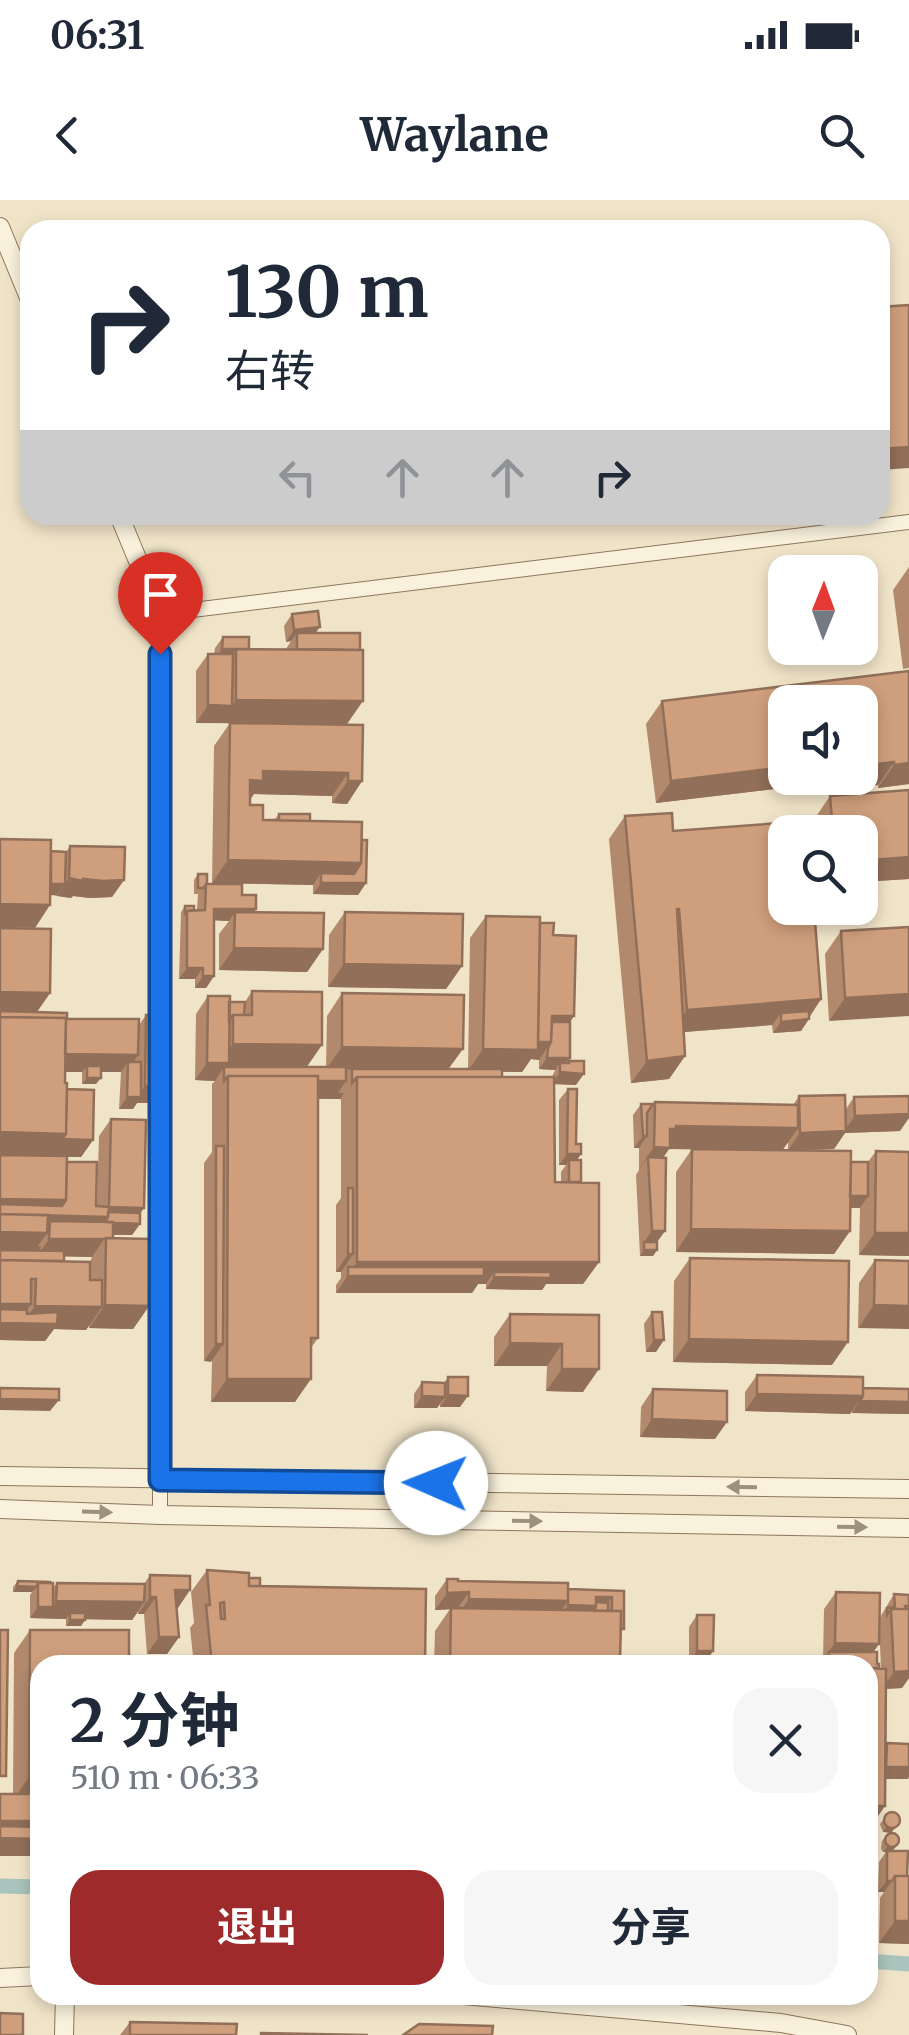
<!DOCTYPE html>
<html lang="zh">
<head>
<meta charset="utf-8">
<style>
	:root { --surface:#fff; --page:#f6f6f7; --text:#1f2937; --muted:#747a83; --accent:#9e2a2b }
	body { margin:0; font-family:Merriweather,"Noto Sans SC",serif; background:var(--page); color:var(--text); height:100vh; display:flex; flex-direction:column; font-size:38px; white-space:nowrap }
	* { box-sizing:border-box; margin:0 }
	p { font-size:32px; color:var(--muted) }
	.icon { flex:none; width:55px; height:55px; fill:none; stroke:currentColor; stroke-width:2; stroke-linecap:round; stroke-linejoin:round }
	.map { position:relative; flex:1; overflow:hidden }
	.details { position:absolute; left:30px; top:1455px; width:848px; height:350px; display:flex; flex-direction:column; background:var(--surface); border-radius:30px; box-shadow:0 5px 15px #0003 }
	.details>* { flex:none }
	.guide { position:absolute; left:20px; top:20px; width:870px; height:305px; border-radius:30px; box-shadow:0 5px 15px #0003; background:#fff; color:var(--text); overflow:hidden }
	.needle { width:65px; rotate:1deg }
	.tools { position:absolute; left:768px; top:355px; display:grid; gap:20px }
	.tools a { display:grid; place-items:center; width:110px; height:110px; border-radius:20px; background:var(--surface); box-shadow:0 5px 15px #0003; font-size:50px }
	.pin { position:absolute; display:grid; place-items:center; width:85px; height:85px; color:#fff; margin:-102px -42px; border-radius:50% 50% 50% 0; rotate:-45deg; box-shadow:0 0 10px #0007 }
	.pin .icon { rotate:45deg }
	.me { position:absolute; width:110px; margin:-55px; rotate:271deg; stroke-linejoin:round; filter:drop-shadow(0 0 8px #0008) }
	.turn { display:flex; align-items:center; gap:35px; height:210px; padding:0 40px; font-size:45px }
	.turn .icon { width:130px; height:130px; stroke-width:2.5 }
	.turn b { display:block; font-size:70px; line-height:85px }
	.lanes { display:flex; align-items:center; height:95px; padding:0 40px; background:#0003; justify-content:center; gap:50px; direction:ltr }
	.lanes .off { opacity:.35 }
	.round { display:grid; place-items:center; flex:none; width:105px; height:105px; border-radius:30px; background:var(--page) }
	.headline { display:flex; align-items:center; justify-content:space-between; height:170px; padding:0 40px }
	h1 { font-size:60px; font-weight:700; line-height:75px }
	.primary-button { display:flex; gap:20px; margin-top:auto; padding:20px 40px }
	.primary-button a { flex:1; height:115px; border-radius:30px; background:var(--accent); color:#fff; font-size:40px; font-weight:700; line-height:115px; text-align:center }
	.primary-button a+a { background:var(--page); color:var(--text) }
	.status { display:flex; justify-content:space-between; align-items:center; height:70px; padding:0 50px; background:var(--surface); direction:ltr }
	.status svg { height:28px; fill:currentColor }
	header { display:flex; justify-content:space-between; align-items:center; height:130px; padding:0 40px; background:var(--surface); font-size:45px; font-weight:700 }
	.map>svg:first-child { display:block }
</style>
</head>
<body>
<div class="status"><b>06:31</b><svg viewBox="0 0 49 12"><path d="M0 12V9h3v3zM5 12V6h3v6zM10 12V3h3v9zM15 12V0h3v12zM26 1h20v11H26zM47 4h2v5h-2z"/></svg></div>
<header><svg class="icon" aria-label="back" viewBox="0 0 24 24"><path d="M15 5l-7 7 7 7"/></svg>Waylane<svg class="icon" aria-label="search" viewBox="0 0 24 24"><circle cx="10" cy="10" r="6"/><path d="M15 15l6 6"/></svg></header>
<div class="map">
<svg width="909" height="1835" viewBox="0 0 909 1835">
	<rect width="100%" height="100%" fill="#f0e4c8"/>
	<g fill="none" stroke-linecap="round" stroke-linejoin="round">
		<!-- canal -->
		<path stroke="#a9c4bc" stroke-width="15" d="M0 1686 40 1687
			M868 1761 909 1764"/>
		<!-- minor casing -->
		<g stroke="#8d765c" stroke-width="16">
			<path id="minor" d="M160 833V414L909 322
				M160 870V1315"/>
		</g>
		<!-- tertiary casing -->
		<g stroke="#8d765c" stroke-width="20">
			<path id="tertiary" d="M0 27 30 100
				M119 315 160 414
				M0 1276 909 1289
				M0 1309 160 1315 909 1328
				M0 1778 40 1776
				M463 1795 781 1823 847 1835
				M64 1835 65 1795"/>
		</g>
		<!-- minor -->
		<use href="#minor" stroke="#faf1dc" stroke-width="14"/>
		<!-- tertiary -->
		<use href="#tertiary" stroke="#faf1dc" stroke-width="18"/>
	</g>
	<!-- wall -->
	<path fill="#b2896c" fill-rule="evenodd" d="M909 367V468L903 469 893 390Z
		M292 414 315 433 347 524 196 523V471L208 454H214L215 448 223 437 249 449H286L291 441 286 442 284 426Z
		M909 471V584L878 588V585L825 592 824 583 656 603 646 524 662 501ZM785 502 860 578H785Z
		M230 523 363 525 362 581 347 604 332 603V596L254 594 250 600V605L263 620 275 619 279 614 310 621 362 640 366 683 358 695 313 694V685L212 683 214 546Z
		M830 596 909 679 860 682V632H816L815 618Z
		M625 616 673 631 821 799 801 831 773 833 772 825 684 832 685 856 669 879 631 883 609 639Z
		M70 646 124 680 112 697 90 698 73 696 71 698 51 695 35 728 51 651 66 652Z
		M198 674 207 684 242 695 254 712 323 749 307 772 219 770V734L229 721 214 720V776L206 788H195V779H179L181 712 185 706 197 710 198 694H194V680Z
		M345 712 462 766 446 789 328 787 329 735Z
		M486 716 540 723 553 735 570 822V858L566 863 569 861 576 885 554 884 555 982H561V972L566 965H559V900L568 889 576 944 581 954 577 960 599 1062 583 1084H546L542 1090 486 1089V1084H478L472 1093H336V1085L341 1078V1072H336V1005L341 998V900L340 899H318V1138L311 1148 295 1202H211L212 1161H204V963L212 952V884L215 881 195 880 196 814 208 796 229 802H245L252 791 306 867H326L327 816 342 793 449 869H468L470 738ZM531 859 539 860V869L555 870 552 877H502V872H522Z
		M909 727 829 821 825 754 841 731Z
		M0 728 50 793 37 812 67 819 139 825 146 815 161 886 149 903H137L133 909H119L121 872H101L96 884H82V872H65V883L67 889 93 940 81 957H67V962L97 1006 99 936 111 919 140 1013V1024L132 1035H113V1038L149 1106 133 1129 89 1128V1125L86 1130 54 1129 45 1141 0 1140ZM64 1056 92 1057 90 1062 64 1061Z
		M799 896 846 909 854 897 900 931 845 933 834 949 788 950V942L782 950 851 962H868L876 951 909 952V1056L859 1055 860 1008H850V1031L834 1054 676 1052V972L692 949H669L663 958 657 1050 653 1056H640L636 975 639 970V948H634L633 915 641 904H653L655 902 793 905Z
		M690 1058 832 1165 673 1162 674 1081Z
		M875 1060 909 1061 858 1128 859 1083Z
		M652 1112 656 1152H646L644 1124Z
		M510 1114 599 1115 583 1192 546 1191 547 1166H494V1137Z
		M757 1175 863 1188 909 1202V1214L852 1213V1211L850 1214 745 1211V1192Z
		M448 1177 460 1207H440V1204L437 1208H414V1194L422 1182 444 1183Z
		M653 1189 715 1239 640 1237 641 1207Z
		M207 1370 249 1378 260 1386 425 1465H194L190 1428 194 1423 191 1392Z
		M150 1375 190 1390 177 1408 179 1437 167 1454H147L144 1414H138V1412L132 1420 85 1419 81 1426H66V1419L30 1418V1395L32 1392H13V1387L18 1381 53 1388 57 1383 144 1384Z
		M447 1379 458 1381 568 1389 624 1391 620 1465H434L435 1431 450 1409 435 1410V1396Z
		M836 1392 879 1419 894 1394 909 1395V1478L902 1488 886 1489 885 1545 908 1579H885L869 1629 868 1465H821L823 1461 824 1409ZM879 1424 881 1468H879L873 1452 879 1444Z
		M697 1415 713 1451 709 1457V1461L717 1465H686L689 1464V1427Z
		M30 1430 40 1656H0V1594H13L14 1453Z
		M889 1612 898 1624 891 1633 893 1651 907 1676H909V1744L879 1743 880 1698 884 1692H878L879 1662 886 1652H883L881 1649 882 1641 889 1632H883L880 1624Z
		M130 1822 236 1835H120Z"/>
	<!-- shaded-wall -->
	<path fill="#916f58" d="M909 247V268L880 270V249Z
		M320 427 311 439 297 433 291 441 286 442 294 430Z
		M222 449H236L228 461 214 460Z
		M236 500 363 501 347 524 220 523Z
		M208 505 232 506 220 523H196Z
		M894 562 878 585 825 592 835 578H860V566Z
		M909 563V584L878 588 894 565Z
		M785 567V578H828L824 583 656 603 671 581Z
		M263 571 348 573 332 596 254 594 247 603 250 580Z
		M348 581H362L347 604 332 603Z
		M909 657V679L860 682V661Z
		M228 660 361 663 366 683 358 695 313 694 321 683V673L313 685 212 683Z
		M69 678 83 679 124 680 112 697 90 698 73 696 71 698 57 696Z
		M50 684H65L57 695H42Z
		M0 704 50 705 35 728 0 727Z
		M214 709H256L248 721 235 712 229 721 206 720Z
		M234 748 323 749 307 772 219 770Z
		M344 764 462 766 446 789 328 787Z
		M187 768H203L195 779H179Z
		M203 776H214L206 788H195Z
		M0 792 50 793 34 816 0 815Z
		M909 794V816L829 821 845 798Z
		M821 799 807 820 809 819 801 831 773 833 781 822V813L772 825 671 833 687 810Z
		M552 816H574L562 834 548 833Z
		M534 842H551L539 860 531 859 522 872 468 871 483 849Z
		M233 844 322 845 306 868 224 867 215 881 195 880 207 863H219Z
		M342 847 463 849 447 871 326 869Z
		M65 854 138 855 128 870V862L121 872H87V866L82 872H52Z
		M685 856 669 879 631 883 647 861Z
		M547 858H570L561 870 560 863 555 870 539 869Z
		M560 872 584 874 576 885 552 884Z
		M87 878H101L96 884H82Z
		M228 881H346L338 893H344L340 899 228 898Z
		M145 886H161L149 903H137L133 909H119L127 897H137Z
		M909 914V918L900 931 845 933 834 949 788 950 800 933 844 931 855 916Z
		M676 926 798 928 782 951 669 949 654 970 648 957 638 970 654 947 670 929Z
		M0 932 66 934 93 940 81 957 0 955Z
		M643 936H647L639 948H634Z
		M567 954H581L573 965 569 960 566 965H559Z
		M846 996H868L860 1008 838 1007Z
		M0 999 66 1000 55 1016 109 1007 144 1008 133 1024H140L132 1035 49 1033 50 1023H48L41 1033H47L38 1046 41 1047 37 1052 0 1055Z
		M691 1029 850 1031 834 1054 676 1052Z
		M652 1031H665L653 1048 644 1042Z
		M875 1033H909V1056L859 1055Z
		M49 1039H104L92 1057 37 1056Z
		M644 1050H657L653 1056H640Z
		M348 1054H353L341 1072H336Z
		M357 1062H599L583 1084H546L542 1090 486 1089 494 1077V1072L486 1084H478L472 1093H336Z
		M0 1104H31L18 1123H23L35 1106 102 1107 86 1130 54 1129 45 1141 0 1140Z
		M105 1105 149 1106 133 1129 89 1128Z
		M874 1105 909 1106V1129L858 1128Z
		M689 1139 848 1142 832 1165 673 1162Z
		M654 1140H664L656 1152H646Z
		M510 1143 562 1144 547 1166H494Z
		M216 1144H223L211 1162 204 1161Z
		M562 1169H599L583 1192 546 1191Z
		M227 1179H311L295 1202H211Z
		M757 1194 863 1196 850 1214 745 1211Z
		M448 1195 468 1196 460 1207H440Z
		M422 1196 445 1197 437 1208H414Z
		M0 1199 59 1200 50 1211 0 1210Z
		M860 1201 909 1202V1214L852 1213Z
		M652 1219 727 1222 715 1239 640 1237Z
		M17 1386 36 1387 32 1392H13Z
		M175 1390H190L178 1408 163 1407Z
		M469 1392 457 1409 435 1410 447 1393Z
		M150 1397H156L144 1414H138Z
		M596 1397H612L604 1409 595 1407 588 1417H560L568 1405Z
		M469 1399 568 1401 556 1418 457 1416Z
		M56 1401 144 1402 132 1420 70 1419V1413L66 1419 30 1418 38 1407H53Z
		M70 1420H85L81 1426H66Z
		M159 1437H179L167 1454H147Z
		M835 1443 879 1444 866 1462 829 1452 822 1461Z
		M697 1451H713L705 1463 693 1457Z
		M909 1471V1478L902 1488 882 1489 894 1472Z
		M886 1567H909V1577L908 1579H878Z
		M29 1577H40V1600H13Z
		M868 1606H885L869 1629H868Z
		M0 1621H40V1656H0Z
		M898 1624 891 1633 883 1632 887 1626Z
		M898 1644 891 1653 883 1652 888 1646Z
		M887 1681H892L884 1692H878Z
		M895 1721H909V1744L879 1743Z"/>
	<!-- building -->
	<path fill="#cf9f7d" stroke="#916f58" stroke-width="2.5" fill-rule="evenodd" d="M909 105V247L880 249V107Z
		M318 411 320 427 294 430 292 414Z
		M297 433H360V450L297 449Z
		M223 437H249V449H222Z
		M236 449 363 450V501L236 500Z
		M208 454H233L232 506 208 505Z
		M909 471V563L894 565V562L860 566V502H785V567L671 581 662 501Z
		M230 523 363 525 362 581H348V573L263 571V581L250 580V605H263V620L362 622 361 663 228 660Z
		M909 590V657L860 661V632H833L830 596Z
		M672 613 673 631 807 621 808 632H785V708H814L821 799 687 810 679 709H677L685 856 647 861 625 616Z
		M279 614H310V621L265 620H279Z
		M0 639 51 640 50 705 0 704Z
		M362 640H367L366 683H321V673L354 674 361 663Z
		M70 646 125 647 124 680 103 681 83 679V681L69 678Z
		M51 651 66 652 65 684H51Z
		M198 674H207V684L203 688H198Z
		M206 684H242V695H256V709H214V776H203V768H187V711L205 710Z
		M185 706H194V710L187 711 185 715Z
		M235 712 324 713 323 749 234 748Z
		M345 712 463 714 462 766 344 764Z
		M486 716 540 717 538 850 483 849Z
		M540 723H554L553 735 576 736 574 816H552L551 842H538Z
		M909 727V794L845 798 841 731Z
		M0 728 51 729 50 793 0 792Z
		M252 791 322 792V845L233 844V815H252Z
		M342 793 464 795 463 849 342 847Z
		M208 796H230L229 863H207Z
		M229 802H245L244 815H233L229 820Z
		M0 811 67 813V819H139L138 855 65 854 66 818 0 817Z
		M809 811V819L781 822V813Z
		M146 815H162L161 886H145Z
		M0 817 66 818 65 883H67L66 934 0 932Z
		M552 822H570V858H547L548 848 551 842Z
		M569 861H584V874L560 872V863H569Z
		M128 862H141V897H127Z
		M87 866H101V878H87Z
		M224 867H346V881H318V876H228L224 881Z
		M352 869H502V877H357L352 883Z
		M228 876H318V1138H311V1179H227Z
		M357 877H554L555 982 599 983V1062H357Z
		M67 889 94 890 93 940 62 939 66 934Z
		M568 889H577L576 944H581V954H567Z
		M845 895 846 931 800 933 799 896Z
		M909 896V914L855 916 854 897Z
		M655 902 798 905V928L676 926V929H670V948L654 947Z
		M641 904H653L647 913V936H643Z
		M111 919 146 920 144 1008 109 1007 108 1017 0 1014V1004L62 1006 66 1000 67 962H97L96 1006 109 1007Z
		M216 946H224L223 1144H216Z
		M692 949 851 951 850 1031 691 1029Z
		M876 951 909 952V1033H875Z
		M0 955 67 956 66 1000 0 999Z
		M648 957 666 958 665 1031H652Z
		M569 960H581V982H569Z
		M851 962H868V996H850Z
		M348 988H353V1054H348Z
		M108 1012 140 1013V1024L105 1022 108 1017Z
		M0 1014 48 1015 47 1033 0 1032Z
		M50 1021 113 1022V1038H106V1039H49Z
		M106 1038 150 1039 149 1106 105 1105Z
		M644 1042H657V1050H644Z
		M0 1050 64 1051V1061L0 1060Z
		M690 1058 849 1061 848 1142 689 1139Z
		M0 1060 90 1062V1080H102V1107L35 1106 36 1079H31V1104H0Z
		M875 1060 909 1061V1106L874 1105Z
		M348 1067H484V1076H348Z
		M494 1072H551L550 1078 494 1077Z
		M0 1109 27 1110V1114L58 1112 57 1124 0 1123Z
		M652 1112H662L664 1140H654Z
		M510 1114 599 1115V1169H562V1144L510 1143Z
		M757 1175 863 1177V1196L757 1194Z
		M448 1177H468V1196L448 1195Z
		M422 1182 445 1183V1197L422 1196Z
		M0 1188 59 1189V1200L0 1199Z
		M863 1188 909 1189V1202L860 1201 863 1196Z
		M653 1189 727 1191V1222L652 1219Z
		M207 1370 249 1373V1386L426 1389 425 1465H230V1457H227V1465H212L206 1405H210ZM224 1402 225 1419H221L220 1403Z
		M150 1375 190 1376V1390H175L179 1437H159L156 1397H150Z
		M249 1378H260V1386L422 1389 249 1386Z
		M447 1379H458V1381L568 1383V1401L469 1399V1392L447 1393Z
		M18 1381 50 1382V1383H38L36 1387 17 1386Z
		M38 1383H53V1407H38Z
		M57 1383 145 1384 144 1402 56 1401Z
		M568 1389 624 1391V1429H621V1411H612V1397H596V1406L568 1405Z
		M836 1392 880 1393 879 1444 835 1443Z
		M894 1394 909 1395V1406H905L906 1409H891L887 1415V1408L895 1407Z
		M596 1402 608 1403V1411H595Z
		M451 1408 621 1411 620 1465H450Z
		M891 1409H909V1471L894 1472Z
		M70 1413H85V1420H70Z
		M697 1415H714L713 1451H697Z
		M0 1430H8L6 1576H0Z
		M30 1430H129V1465H40V1577H29Z
		M829 1452H877V1464H879V1468H868V1465H840V1462H829Z
		M693 1457H709V1461H695L692 1465H687V1463L693 1464Z
		M695 1461H717V1465H695Z
		M868 1468 886 1469 885 1606H868V1591H871V1588H868Z
		M887 1543 909 1544V1567H886Z
		M0 1594H40V1621H0Z
		M884 1620a8 8 0 1 1 16 0a8 8 0 1 1-16 0Z
		M0 1626 40 1627V1639L0 1638Z
		M885 1640a7 7 0 1 1 14 0a7 7 0 1 1-14 0Z
		M887 1651H908L907 1676H895L892 1681H887Z
		M895 1676H909V1721H895Z
		M0 1813 23 1814V1835H0Z
		M130 1822 237 1824 236 1835H130Z
		M419 1824 493 1826 492 1835H403Z
		M261 1833 368 1835H261Z"/>
	<!-- one-way arrows -->
	<defs><path id="oneway-solid" d="M-6-.8H1V-3.2L6.5 0L1 3.2V.8H-6Z" transform="scale(2.5)"/></defs>
	<g fill="#9c907e">
		<use href="#oneway-solid" transform="translate(742 1287) rotate(-179)"/>
		<use href="#oneway-solid" transform="translate(97 1312) rotate(2)"/>
		<use href="#oneway-solid" transform="translate(527 1321) rotate(1)"/>
		<use href="#oneway-solid" transform="translate(852 1327) rotate(1)"/>
	</g>
	<g fill="none" stroke-linecap="round" stroke-linejoin="round">
		<!-- route casing -->
		<g stroke="#114b97" stroke-width="25">
			<path id="route" d="M160 454V1280L436 1283"/>
		</g>
		<!-- route -->
		<use href="#route" stroke="#1a73e8" stroke-width="18"/>
	</g>
</svg>
<div class="tools">
<a><svg class="needle" viewBox="-14 -14 28 28"><path d="M0-13l5 13h-10z" fill="#e53935"/><path d="M0 13l5-13h-10z" fill="#747a83"/></svg></a>
<a><svg class="icon" aria-label="sound" viewBox="0 0 24 24"><path d="M4 9h4l5-4v14l-5-4H4zM17 9q2 3 0 6"/></svg></a>
<a><svg class="icon" aria-label="search" viewBox="0 0 24 24"><circle cx="10" cy="10" r="6"/><path d="M15 15l6 6"/></svg></a>
</div>
<div class="pin" style="left:160px;top:454px;background:#d93025"><svg class="icon" aria-label="arrive" viewBox="0 0 24 24"><path d="M6 21V4h12l-3 4 3 4H6"/></svg></div>
<svg class="me" style="left:436px;top:1283px" viewBox="-20 -20 40 40"><circle r="19" fill="#fff"/><path d="M0-13L10 11 0 6-10 11z" fill="#1a73e8"/></svg>
<div class="guide">
<div class="turn"><svg class="icon" aria-label="right" viewBox="0 0 24 24"><path d="M7 20v-9h11M14 6l5 5-5 5"/></svg><div><b>130 m</b>右转</div></div>
<div class="lanes"><svg class="icon off" aria-label="left" viewBox="0 0 24 24"><path d="M17 20v-9H6M10 6l-5 5 5 5"/></svg><svg class="icon off" aria-label="ahead" viewBox="0 0 24 24"><path d="M12 20V5M6 11l6-6 6 6"/></svg><svg class="icon off" aria-label="ahead" viewBox="0 0 24 24"><path d="M12 20V5M6 11l6-6 6 6"/></svg><svg class="icon" aria-label="right" viewBox="0 0 24 24"><path d="M7 20v-9h11M14 6l5 5-5 5"/></svg></div>
</div>
<section class="details">
<div class="headline"><div><h1>2 分钟</h1><p>510 m · 06:33</p></div><a class="round"><svg class="icon" aria-label="close" viewBox="0 0 24 24"><path d="M6 6l12 12M18 6L6 18"/></svg></a></div>
<div class="primary-button"><a>退出</a><a>分享</a></div>
</section>
</div>
</body>
</html>
